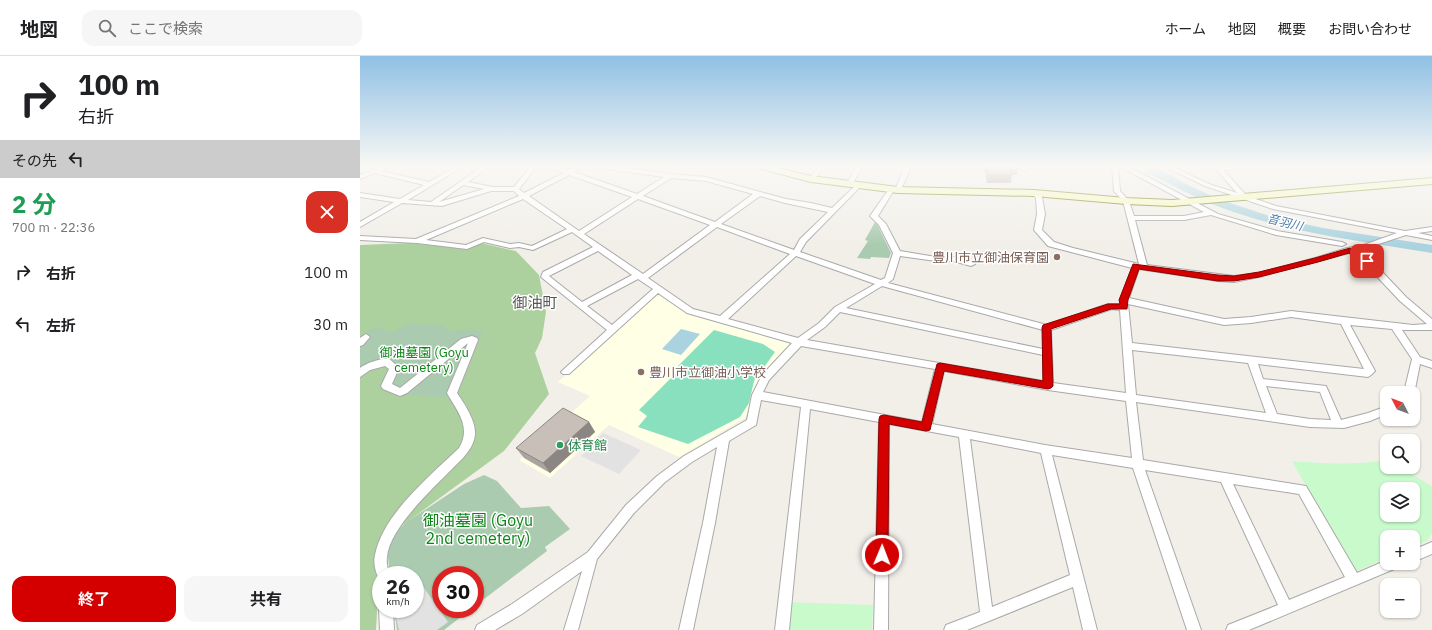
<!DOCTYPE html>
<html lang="ja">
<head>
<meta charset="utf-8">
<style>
	:root { --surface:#fff; --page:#f6f6f6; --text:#202124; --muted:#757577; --line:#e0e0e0; --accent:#d40000 }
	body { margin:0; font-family:"IBM Plex Sans","Noto Sans JP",sans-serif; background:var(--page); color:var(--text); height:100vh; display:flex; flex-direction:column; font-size:15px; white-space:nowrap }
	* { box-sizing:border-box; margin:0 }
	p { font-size:13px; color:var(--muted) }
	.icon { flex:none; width:22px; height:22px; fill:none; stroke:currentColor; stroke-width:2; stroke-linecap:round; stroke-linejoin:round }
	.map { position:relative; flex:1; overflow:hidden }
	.side { display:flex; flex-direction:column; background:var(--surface); width:360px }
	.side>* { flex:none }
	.guide { background:#fff; color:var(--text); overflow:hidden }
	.needle { width:26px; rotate:312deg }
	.fabs { position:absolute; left:1020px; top:330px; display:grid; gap:8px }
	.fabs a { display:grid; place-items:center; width:40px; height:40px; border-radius:8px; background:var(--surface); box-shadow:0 1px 3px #0004; font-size:20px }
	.speed { position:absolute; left:12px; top:510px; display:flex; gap:8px; font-size:20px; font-weight:700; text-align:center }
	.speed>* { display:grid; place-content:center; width:52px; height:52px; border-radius:50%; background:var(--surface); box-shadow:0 1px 3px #0004; line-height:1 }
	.speed small { font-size:10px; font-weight:400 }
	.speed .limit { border:6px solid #d22; background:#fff; color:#111 }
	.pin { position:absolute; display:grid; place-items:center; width:34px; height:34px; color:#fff; margin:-17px; border-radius:8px; box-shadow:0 2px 6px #0006 }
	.me { position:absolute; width:44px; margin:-22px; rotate:1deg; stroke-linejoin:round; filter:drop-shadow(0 0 3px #0008) }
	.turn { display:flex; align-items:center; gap:14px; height:84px; padding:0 12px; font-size:18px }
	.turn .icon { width:52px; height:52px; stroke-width:2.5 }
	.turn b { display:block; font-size:28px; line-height:34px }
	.then { display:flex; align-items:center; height:38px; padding:0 12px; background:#0003; gap:8px; font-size:15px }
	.round { display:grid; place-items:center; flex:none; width:42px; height:42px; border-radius:12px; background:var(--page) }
	.summary { display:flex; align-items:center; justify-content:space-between; height:68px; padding:0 12px }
	h1 { font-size:24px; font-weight:700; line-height:30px; color:#1e9e55 }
	.cta { display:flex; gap:8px; margin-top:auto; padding:8px 12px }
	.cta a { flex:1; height:46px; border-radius:12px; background:var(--accent); color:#fff; font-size:16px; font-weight:700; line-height:46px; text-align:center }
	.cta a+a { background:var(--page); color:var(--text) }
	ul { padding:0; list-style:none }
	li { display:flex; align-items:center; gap:12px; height:52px; padding:0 12px }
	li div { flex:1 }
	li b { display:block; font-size:15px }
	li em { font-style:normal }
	header { display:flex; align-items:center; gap:24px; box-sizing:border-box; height:56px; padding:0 20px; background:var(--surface); border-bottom:1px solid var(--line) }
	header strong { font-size:19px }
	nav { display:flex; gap:22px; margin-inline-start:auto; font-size:14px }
	.search { width:280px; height:36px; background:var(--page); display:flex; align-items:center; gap:10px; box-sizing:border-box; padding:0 14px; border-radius:12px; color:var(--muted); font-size:15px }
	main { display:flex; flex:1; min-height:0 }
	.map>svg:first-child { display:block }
</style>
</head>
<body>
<header>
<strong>地図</strong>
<div class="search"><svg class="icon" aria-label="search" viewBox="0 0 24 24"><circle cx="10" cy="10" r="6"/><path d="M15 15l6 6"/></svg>ここで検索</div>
<nav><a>ホーム</a><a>地図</a><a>概要</a><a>お問い合わせ</a></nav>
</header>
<main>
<section class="side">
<div class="guide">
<div class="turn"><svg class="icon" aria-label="right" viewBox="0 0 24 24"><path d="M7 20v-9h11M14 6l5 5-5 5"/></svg><div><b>100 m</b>右折</div></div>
<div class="then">その先<svg class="icon" aria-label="left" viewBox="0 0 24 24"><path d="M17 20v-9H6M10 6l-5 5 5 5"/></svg></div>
</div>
<div class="summary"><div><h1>2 分</h1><p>700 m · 22:36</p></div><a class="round" style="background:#d93025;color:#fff"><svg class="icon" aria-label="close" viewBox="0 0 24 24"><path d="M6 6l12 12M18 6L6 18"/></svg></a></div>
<ul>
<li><svg class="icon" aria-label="right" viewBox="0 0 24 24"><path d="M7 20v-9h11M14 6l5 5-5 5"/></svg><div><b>右折</b></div><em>100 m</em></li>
<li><svg class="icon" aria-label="left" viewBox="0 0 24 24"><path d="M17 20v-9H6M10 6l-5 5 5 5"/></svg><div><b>左折</b></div><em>30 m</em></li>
</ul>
<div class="cta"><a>終了</a><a>共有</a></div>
</section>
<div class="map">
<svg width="1072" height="574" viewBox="0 0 1072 574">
	<rect width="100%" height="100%" fill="#f2efe9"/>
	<!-- education -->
	<path fill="#ffffe5" d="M296 236 330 259 431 288 400 328 385 362 319 401 249 369 190 422 159 404 230 340 198 326Z"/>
	<!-- forest -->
	<path fill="#add19e" d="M50 187 106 193 121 187 156 195 179 219 186 256 182 282 175 297 189 338 144 395 21 485 16 574H0V189Z"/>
	<!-- cemetery -->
	<path fill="#aacbaf" d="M515 166 518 170 531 197 529 202 511 201 510 203 497 202 508 185 505 184Z
		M48 268 83 269 90 275 115 273 123 278 86 341 37 339 22 330 29 314 23 308 10 312 0 320V284C11 271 14 268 30 276Z
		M124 419 137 425 161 452 189 450 210 473 185 491 187 495 115 550V519H81V553H111L84 574H37L34 553H55V519H30L27 493 36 475 48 465 104 428Z"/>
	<!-- park -->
	<path fill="#c8facc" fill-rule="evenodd" d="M1027 404V411H1039L1072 430V477L1067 485 1053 491V481H1027V502L994 516 932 405C965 408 995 409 1027 404ZM1027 433H1053V459H1027Z
		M428 546 513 549 512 574H426Z"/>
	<!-- pitch -->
	<path fill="#88e0be" d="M354 274 403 288 415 296 394 325 389 347 380 361 328 388 278 371 287 360 279 354 320 313 318 310Z"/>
	<!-- parking -->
	<path fill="#e2e2e2" d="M243 377 281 394 259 418 221 400Z
		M62 529 88 566 77 574H39L36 562 46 554 45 553H55V533Z"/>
	<!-- water -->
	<path fill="#aad3df" d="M321 273 340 278 321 299 302 293Z"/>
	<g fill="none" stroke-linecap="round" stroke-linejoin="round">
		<!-- river -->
		<path fill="#aad3df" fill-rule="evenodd" d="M782 110H794L824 127 858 143 913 161 963 172 1072 189V197C984 182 892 173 812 129 803 124 788 119 782 110Z"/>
		<!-- minor casing -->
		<g stroke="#a9a9a9" stroke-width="2">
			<path id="minor" d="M23 110H31L21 115 69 126 97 110H104L48 144 71 146 123 110H130L108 126 133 131H154L171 110H177L159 133 164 137 204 117 189 111 188 110H196L208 114 217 110H224L214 116 277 138 304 121 239 112 236 110H250L310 118 346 121 426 143 451 147 472 152 496 129H500V131L446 186 440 196 521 224 525 222 533 197 519 169 510 160 529 133 531 132 534 134 518 160 526 168 540 195 576 201H593L614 206 615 208 611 210 593 205H576L540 200 533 223 528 227 687 269 748 248H760V244L772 212 688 190 674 174 677 158 676 142 671 137 672 136H676L682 141 685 158 682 174 694 186 713 192 779 208 763 145 754 135 752 110H758L760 135 769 145 774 160H824L844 156 761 111 760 110H767L858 158 917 175 982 186 986 188 982 190 916 179 851 159 824 164H775L787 209 874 220 899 217 955 202 987 192 1001 190 1037 177 913 153 845 130 805 111 804 110H811L849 128 877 137 853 110H884L883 111 873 114H863L887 140 916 150 1045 175 1072 171V175L1058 177 1072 180V184L1046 179 997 195 1010 203 1046 241 1072 263V274H1042L1060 301 1072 305V312L1060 308 1055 333 1052 337H1042L1045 332 1052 303 1032 273 990 269 1015 315 1011 319 1008 321 898 308 903 323 966 330 981 364 1008 357 1027 350V358L1010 365 984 372 950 371 776 346 783 404 946 430 997 517 1027 504V507H1041L1039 511 889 574H866L868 569 918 549 861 426 785 414 841 574H827L773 412 692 399 737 574H723L713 531 607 574H584L586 569 620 556 599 381 529 368 528 574H514L519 366 450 353 429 574H415L441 351 401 344 396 369 369 385 355 467 333 574H319L343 467 357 391 332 406 305 426 274 457 237 503 218 574H204L222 515 162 558 135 574H115L117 569 152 548 228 496 266 449 297 420 324 400 387 364 392 339 402 319 432 287 327 257 298 237 209 318H203L201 316 203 314 247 274 181 221 183 216 233 191 212 176 173 194 159 191 150 192 124 186 107 193 57 187 0 184V180L56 183 159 140 154 135H131L82 150 42 147 0 171V166L34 146 0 141V137L40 143 64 129 15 117 0 123V119ZM209 119 272 141 219 175 169 140ZM311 122 346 125 393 138 355 166 283 140ZM103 129 124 133 79 146ZM400 140 425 147 468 156 440 183 434 194 361 168ZM163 143 207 173 172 190 159 187 150 188 123 182 106 189 66 184ZM278 143 350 169 283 218 224 178ZM357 171 430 198 360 260 333 253 288 222ZM238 195 272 219 222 246 189 220ZM989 197 1004 207 1040 245 1067 268 1053 269 931 255 891 261 864 263 769 242 779 213 858 225 874 226 899 221ZM436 200 515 228 475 251 459 267 438 282 368 263ZM278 223 293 233 252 269 227 250ZM522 230 683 274V293L486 252ZM768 248 864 269 891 267 931 261 981 268 1004 313 772 287ZM752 253 760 254 766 337 693 327 691 274ZM480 256 683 299V325L447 284 465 271ZM441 290 575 313 562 366 403 336 409 324ZM772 294 888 307 906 357 776 339ZM584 315 688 334 766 345 772 402 685 389 572 368ZM906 330 960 336 971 364 950 363 917 358ZM610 383 681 397 710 519 632 551ZM873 428 939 438 985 521 929 544Z
				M460 110H466L453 124H449V122Z
				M497 110H503L491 130H487L486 129Z
				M545 110H551L541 134 538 136 536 135 535 134Z
				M654 110H675L666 115Z
				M1068 110H1072V113Z
				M6 278 10 281 3 289 0 290V282Z
				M112 280 117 282 118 284 97 337C104 347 116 365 115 378 114 393 101 404 92 413 72 433 29 473 27 501 26 507 28 513 29 519H21V524L19 523C16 517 13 507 15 499 23 458 70 420 99 392 112 371 97 355 87 337L108 287 47 337 40 340 23 333 21 330 29 313 25 310 10 314 0 321V312C4 308 23 301 29 303 32 305 36 309 39 312L32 328 40 332 101 283Z
				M1072 486V498L1053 506V494Z
				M21 549V553H33L34 574H20L19 553Z"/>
		</g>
		<!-- secondary casing -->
		<g stroke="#707d05" stroke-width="2">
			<path id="secondary" d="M396 110H409L451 120 538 131 674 134 766 142 812 144 1072 122V128L812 150 766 148 674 140 538 137 451 126 397 112Z"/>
		</g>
		<!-- minor -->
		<use href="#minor" fill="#fff" fill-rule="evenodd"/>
		<!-- secondary -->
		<use href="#secondary" fill="#f7fabf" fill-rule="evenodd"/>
	</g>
	<!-- wall -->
	<path fill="#aba49e" d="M624 110H658V112L657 119H652L651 127H627Z
		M229 366 235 376 190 417 164 402 156 392Z"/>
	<!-- shaded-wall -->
	<path fill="#8b8681" d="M229 366 235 376 190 417 183 407Z"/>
	<!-- building -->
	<path fill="#c7bfb8" stroke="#8b8681" d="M626 110H658V112H650L652 119H628Z
		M203 352 229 366 183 407 156 392Z"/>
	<!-- sky -->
	<linearGradient id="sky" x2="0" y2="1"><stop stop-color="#8fc0e4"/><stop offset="0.58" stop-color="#f9f8f5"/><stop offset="1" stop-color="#f9f8f5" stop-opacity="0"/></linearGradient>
	<rect width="1072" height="190" fill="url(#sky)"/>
	<!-- route -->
	<path fill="#d40000" stroke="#8a0000" d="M990 192 1010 203V207H1004L989 197 958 206 899 221 874 225H858L779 213 768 244 767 253H751L691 273 693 330 691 332 688 333 584 315 570 374 566 375 529 368 528 499 526 503 522 505 517 503 516 499 519 363 520 360 524 359 562 366 577 308 580 307 683 325 682 272 683 269 748 248H760L759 244 773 208 858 219 874 220 899 216 955 202Z"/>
	<!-- markers -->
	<g fill="#8d6e63" stroke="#fff" stroke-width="1.5">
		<circle cx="697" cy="201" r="4"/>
		<circle cx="281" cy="316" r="4"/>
	</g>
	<circle fill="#2e9e5b" stroke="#fff" stroke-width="1.5" cx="200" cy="389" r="4"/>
	<g text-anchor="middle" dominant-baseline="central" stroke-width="3" stroke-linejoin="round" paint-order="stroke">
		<!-- far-water labels -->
		<g font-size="12" font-style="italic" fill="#4a7aab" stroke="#fff">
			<text transform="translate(925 166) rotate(14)">音羽川</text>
		</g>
		<!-- education labels -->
		<g font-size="13" fill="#785e54" stroke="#fff" text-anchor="end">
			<text x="689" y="201">豊川市立御油保育園</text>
			<text x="289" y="316" text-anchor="start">豊川市立御油小学校</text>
		</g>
		<!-- park labels -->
		<g font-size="13" fill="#0c8416" stroke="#fff">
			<text x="64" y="296">御油墓園 (Goyu<tspan x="64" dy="15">cemetery)</tspan></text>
		</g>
		<!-- leisure labels -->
		<g font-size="13" fill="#27864d" stroke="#fff" text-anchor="start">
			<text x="208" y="389">体育館</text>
		</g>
		<!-- quarter labels -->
		<g font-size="15" fill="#555" stroke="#fff">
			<text x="175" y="246">御油町</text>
		</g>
		<!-- near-park labels -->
		<g font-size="16" fill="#0c8416" stroke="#fff">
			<text x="118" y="464">御油墓園 (Goyu<tspan x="118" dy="18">2nd cemetery)</tspan></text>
		</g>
	</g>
</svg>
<div class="fabs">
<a><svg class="needle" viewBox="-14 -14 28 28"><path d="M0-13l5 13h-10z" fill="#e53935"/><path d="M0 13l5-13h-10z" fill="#757577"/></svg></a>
<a><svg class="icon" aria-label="search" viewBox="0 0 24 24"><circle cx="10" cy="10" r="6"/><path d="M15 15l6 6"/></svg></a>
<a><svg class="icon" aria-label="layers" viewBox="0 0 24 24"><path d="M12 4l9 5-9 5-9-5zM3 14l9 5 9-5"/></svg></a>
<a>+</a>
<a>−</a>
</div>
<div class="speed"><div>26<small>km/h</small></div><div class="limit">30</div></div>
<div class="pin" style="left:1007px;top:205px;background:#d93025"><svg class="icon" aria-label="arrive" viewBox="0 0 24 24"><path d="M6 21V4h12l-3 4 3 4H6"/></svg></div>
<svg class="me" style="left:522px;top:499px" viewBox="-20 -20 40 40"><circle r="17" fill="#d40000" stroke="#fff" stroke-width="3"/><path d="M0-11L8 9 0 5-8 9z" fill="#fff"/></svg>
</div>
</main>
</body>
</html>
